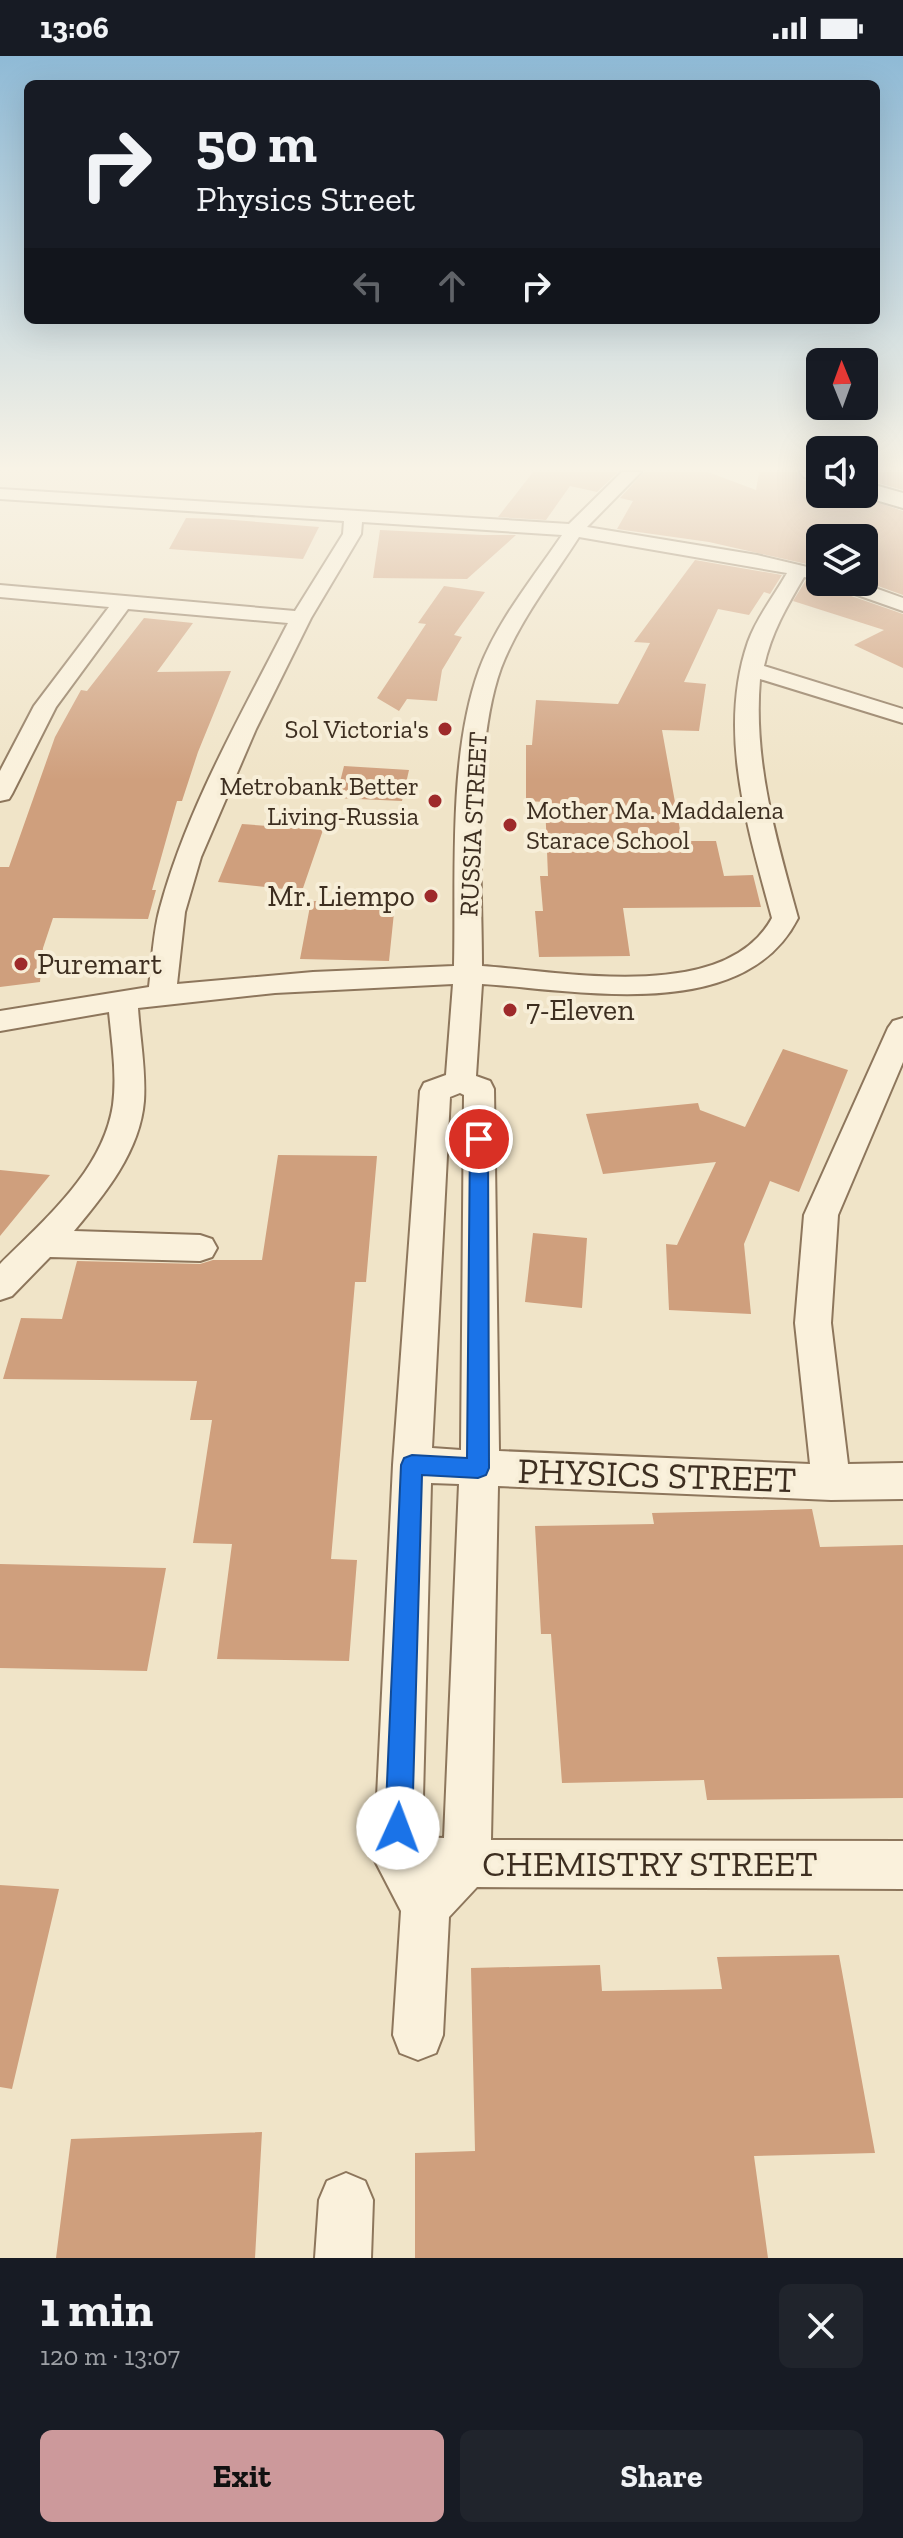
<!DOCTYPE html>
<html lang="en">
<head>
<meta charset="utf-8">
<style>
	:root { --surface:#171b24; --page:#20242c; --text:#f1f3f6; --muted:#9ea1a6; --accent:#cc999b }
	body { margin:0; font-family:"Zilla Slab",serif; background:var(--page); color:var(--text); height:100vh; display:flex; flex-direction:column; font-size:30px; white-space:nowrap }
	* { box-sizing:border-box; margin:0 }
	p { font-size:26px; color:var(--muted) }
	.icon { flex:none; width:44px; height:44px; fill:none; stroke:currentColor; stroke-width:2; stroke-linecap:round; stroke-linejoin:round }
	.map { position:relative; height:2202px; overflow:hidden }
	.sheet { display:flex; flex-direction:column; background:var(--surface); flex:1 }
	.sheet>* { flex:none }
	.top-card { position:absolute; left:24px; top:24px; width:856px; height:244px; border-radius:12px; box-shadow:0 8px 32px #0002; background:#171b24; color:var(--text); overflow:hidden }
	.needle { width:52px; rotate:359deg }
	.tools { position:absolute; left:806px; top:292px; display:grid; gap:16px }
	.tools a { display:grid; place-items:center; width:72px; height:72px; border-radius:12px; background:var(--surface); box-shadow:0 8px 32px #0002; font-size:40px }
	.pin { position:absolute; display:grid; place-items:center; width:68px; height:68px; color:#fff; margin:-34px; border:4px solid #fff; border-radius:50%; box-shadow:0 2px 8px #0007 }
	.me { position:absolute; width:88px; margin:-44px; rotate:2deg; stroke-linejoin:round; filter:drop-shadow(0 0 6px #0008) }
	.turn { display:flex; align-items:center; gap:28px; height:168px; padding:0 40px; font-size:36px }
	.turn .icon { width:104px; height:104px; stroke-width:2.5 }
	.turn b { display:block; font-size:56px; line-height:68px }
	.lanes { display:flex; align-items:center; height:76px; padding:0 40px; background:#0003; justify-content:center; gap:40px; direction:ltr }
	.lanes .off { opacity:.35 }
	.round { display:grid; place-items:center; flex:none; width:84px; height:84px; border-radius:12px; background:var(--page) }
	.summary { display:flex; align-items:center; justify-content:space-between; height:136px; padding:0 40px }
	h1 { font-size:48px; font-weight:700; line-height:60px }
	.action { display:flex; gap:16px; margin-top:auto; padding:16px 40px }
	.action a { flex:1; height:92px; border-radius:12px; background:var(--accent); color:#111; font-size:32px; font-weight:700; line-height:92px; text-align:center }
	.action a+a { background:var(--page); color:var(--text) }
	.status { display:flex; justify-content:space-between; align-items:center; height:56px; padding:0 40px; background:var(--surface); direction:ltr }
	.status svg { height:22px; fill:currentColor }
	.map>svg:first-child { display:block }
</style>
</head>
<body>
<div class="status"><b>13:06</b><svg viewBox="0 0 49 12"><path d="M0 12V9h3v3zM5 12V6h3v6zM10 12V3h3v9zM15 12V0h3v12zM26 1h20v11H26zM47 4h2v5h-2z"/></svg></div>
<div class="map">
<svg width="903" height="2202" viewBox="0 0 903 2202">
	<rect width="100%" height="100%" fill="#f0e4c8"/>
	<!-- building -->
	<path fill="#cf9f7d" d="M533 416H618L597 436 570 430 546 464 498 461Z
		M644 416H708L756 434 759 416H797L803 424 820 429V438H852L903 455V539L864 525V482H820V511L709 486 617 473 633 445 620 442Z
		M864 416H903V434L864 423Z
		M186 462 221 463 319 471 303 503 169 493Z
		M380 474 483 479H516L467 523 373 522Z
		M695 504 782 519 770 538 764 536 749 559 718 553 684 626 706 628 699 675 662 674 682 785H716L724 820 753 819 761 851 623 852 630 900 539 901 535 855H543L540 820H548L545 746 526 745V689H532L536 644 618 648 650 587 634 586Z
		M806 524 826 526 831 533 903 558V612L854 589 884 574 793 545Z
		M444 530 485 536 454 579 462 581 442 614 437 645 407 643 399 655 377 642 426 568 418 567Z
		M144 562 193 567 157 616 231 615 198 696 182 745H177L152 834H156L148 863 53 862 43 892 40 926 0 931V811H9L55 681 81 634 87 635Z
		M344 710 409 714 402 745 336 742Z
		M242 768 323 774 302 835 218 826Z
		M311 845 395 847 389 905 300 903Z
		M783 993 848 1014 799 1136 770 1125 744 1188 751 1258 669 1254 666 1188 677 1189 716 1106 603 1118 586 1058 698 1047 700 1054 745 1071Z
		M278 1099 377 1100 366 1226H355L331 1503 357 1504 349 1605 217 1603 232 1488 193 1487 212 1364H190L197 1325 3 1323 21 1262 62 1263 77 1205 200 1208 213 1204H262Z
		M0 1114 50 1119 0 1180Z
		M533 1177 587 1182 582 1252 525 1246Z
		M812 1453 820 1491 903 1489V1742L707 1744 704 1724 562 1727 551 1578H541L535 1470 654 1468 652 1457Z
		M0 1508 166 1512 147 1615 0 1612Z
		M0 1829 59 1833 12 2033 0 2031Z
		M839 1899 875 2097 754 2100 768 2202H415V2097L475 2095 471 1912 600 1909 602 1935 722 1933 717 1901Z
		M262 2076 255 2202H56L71 2083Z"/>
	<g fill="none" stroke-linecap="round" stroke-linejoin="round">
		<!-- street casing -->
		<g stroke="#8d765c" stroke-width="4">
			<path id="street" d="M622 416H641L587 471 757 499 820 514V524L804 521C787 550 771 577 764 610L903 653V667L760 623C753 706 776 782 798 862 744 969 578 934 482 928L476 1020 490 1025 494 1033 499 1395 810 1408 795 1267 804 1159 888 972 893 965 903 962V1006L838 1159 831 1267 848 1408 903 1407V1443L831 1444 498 1430 491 1784 903 1785V1833L477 1831 449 1861 443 1979 436 1997 418 2004 400 1997 393 1979 401 1855 374 1803 393 1409 420 1035 424 1027 446 1019 453 928 275 937 138 952C140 983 146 1014 144 1045 140 1095 105 1138 74 1175L200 1179 212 1183 217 1192 212 1201 200 1205 50 1201 12 1240 0 1244V1208C44 1164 103 1115 113 1049 117 1019 112 987 109 956L0 975V955L149 931C152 905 153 877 160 852 187 752 241 659 288 567L128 553 56 651 12 738 9 743 0 745V715L34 650 109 551 0 541V529L295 555 343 478 344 465 0 443V433L569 468ZM362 466 562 479C533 522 497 565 479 614 448 700 456 818 454 910L313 916 177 928 185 856 201 801 256 673 311 562 361 478ZM579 481 787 517C774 540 757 561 748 586 717 676 748 773 772 862 725 949 561 915 482 910 482 823 472 693 501 612 519 565 552 523 579 481ZM460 1037 464 1039 461 1394 432 1392 450 1041ZM431 1427 459 1428 444 1782 422 1781Z
				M829 526H858L903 542V555L832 530Z
				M346 2117 365 2125 373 2144 371 2202H315L319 2144 327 2125Z"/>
		</g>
		<!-- secondary casing -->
		<g stroke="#6f573f" stroke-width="4">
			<path id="secondary" d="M800 416H820V426L804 421Z
				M864 426 903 437V452L855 438H864Z"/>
		</g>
		<!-- street -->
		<use href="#street" fill="#faf1dc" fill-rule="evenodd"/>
		<!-- secondary -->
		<use href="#secondary" fill="#faf1dc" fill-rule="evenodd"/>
	</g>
	<!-- sky -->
	<linearGradient id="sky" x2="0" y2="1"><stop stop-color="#8fbad6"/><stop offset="0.57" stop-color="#f8f3e6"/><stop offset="1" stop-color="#f8f3e6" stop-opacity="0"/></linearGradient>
	<rect width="903" height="724" fill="url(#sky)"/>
	<!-- route -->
	<path fill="#1a73e8" stroke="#114b97" stroke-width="2" d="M479 1077 488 1083 489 1412 486 1419 478 1422 422 1419 412 1772 408 1781 398 1785 389 1781 385 1772 401 1409 404 1402 412 1399 467 1402 470 1083Z"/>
	<!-- markers -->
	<g fill="#9e2a2b" stroke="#f7eed8" stroke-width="3">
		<circle cx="445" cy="673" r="8"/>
		<circle cx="435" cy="745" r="8"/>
		<circle cx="510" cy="769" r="8"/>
		<circle cx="431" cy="840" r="8"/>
		<circle cx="21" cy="908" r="8"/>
		<circle cx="510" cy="954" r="8"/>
	</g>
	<g text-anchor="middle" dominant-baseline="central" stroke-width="8" stroke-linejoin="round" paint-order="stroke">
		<!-- far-poi labels -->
		<g font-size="26" fill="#3d2e20" stroke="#f7eed8" text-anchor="end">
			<text x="429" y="673">Sol Victoria's</text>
			<text x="419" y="730">Metrobank Better<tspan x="419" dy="30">Living-Russia</tspan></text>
			<text x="526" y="754" text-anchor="start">Mother Ma. Maddalena<tspan x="526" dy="30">Starace School</tspan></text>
		</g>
		<!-- far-street labels -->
		<g font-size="26" fill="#3d2e20" stroke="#f7eed8">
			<text transform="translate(473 768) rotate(-87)">RUSSIA STREET</text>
		</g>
		<!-- poi labels -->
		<g font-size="30" fill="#3d2e20" stroke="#f7eed8" text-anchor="start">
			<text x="415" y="840" text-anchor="end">Mr. Liempo</text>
			<text x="37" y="908">Puremart</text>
			<text x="526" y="954">7-Eleven</text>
		</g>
		<!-- near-street labels -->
		<g font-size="36" fill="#3d2e20" stroke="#f7eed8">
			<text transform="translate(657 1419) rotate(2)">PHYSICS STREET</text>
			<text x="650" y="1807">CHEMISTRY STREET</text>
		</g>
	</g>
</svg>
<div class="tools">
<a><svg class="needle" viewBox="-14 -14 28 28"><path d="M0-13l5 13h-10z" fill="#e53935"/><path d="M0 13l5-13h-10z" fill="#9ea1a6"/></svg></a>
<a><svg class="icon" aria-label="sound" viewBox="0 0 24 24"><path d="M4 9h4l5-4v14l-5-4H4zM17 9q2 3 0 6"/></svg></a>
<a><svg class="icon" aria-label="layers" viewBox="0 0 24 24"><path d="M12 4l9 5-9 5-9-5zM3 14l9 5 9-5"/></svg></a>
</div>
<div class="pin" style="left:479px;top:1083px;background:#d93025"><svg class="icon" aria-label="arrive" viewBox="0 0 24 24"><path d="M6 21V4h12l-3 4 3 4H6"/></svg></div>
<svg class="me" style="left:398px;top:1772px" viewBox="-20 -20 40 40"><circle r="19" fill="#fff"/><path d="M0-13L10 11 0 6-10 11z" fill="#1a73e8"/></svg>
<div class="top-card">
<div class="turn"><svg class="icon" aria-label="right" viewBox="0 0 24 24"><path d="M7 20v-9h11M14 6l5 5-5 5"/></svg><div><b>50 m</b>Physics Street</div></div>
<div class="lanes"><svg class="icon off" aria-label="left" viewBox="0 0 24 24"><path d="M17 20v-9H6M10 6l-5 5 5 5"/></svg><svg class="icon off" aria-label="ahead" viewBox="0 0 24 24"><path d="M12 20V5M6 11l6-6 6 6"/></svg><svg class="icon" aria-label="right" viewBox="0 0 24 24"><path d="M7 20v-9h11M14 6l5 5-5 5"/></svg></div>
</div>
</div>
<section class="sheet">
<div class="summary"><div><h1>1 min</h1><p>120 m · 13:07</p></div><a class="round"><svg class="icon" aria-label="close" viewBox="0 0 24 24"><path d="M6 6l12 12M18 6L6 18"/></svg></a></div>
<div class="action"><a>Exit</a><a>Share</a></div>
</section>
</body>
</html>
